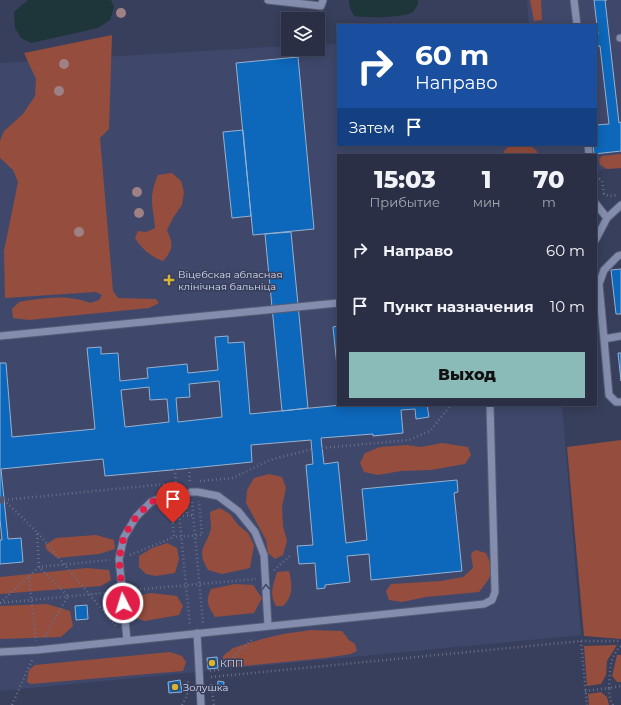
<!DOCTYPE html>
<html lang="ru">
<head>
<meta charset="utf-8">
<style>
	:root { --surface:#2a2f45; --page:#32374c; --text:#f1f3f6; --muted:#a5a9b3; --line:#464a5e; --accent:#8bbbb9 }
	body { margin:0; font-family:Montserrat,sans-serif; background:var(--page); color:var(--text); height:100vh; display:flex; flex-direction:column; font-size:15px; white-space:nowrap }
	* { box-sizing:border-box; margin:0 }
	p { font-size:13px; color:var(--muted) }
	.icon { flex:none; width:22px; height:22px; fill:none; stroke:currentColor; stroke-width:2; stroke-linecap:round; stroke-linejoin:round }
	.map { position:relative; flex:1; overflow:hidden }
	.side { position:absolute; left:337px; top:154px; width:260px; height:252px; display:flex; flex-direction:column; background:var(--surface); border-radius:0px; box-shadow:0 2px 10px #0003,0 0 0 1px var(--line) }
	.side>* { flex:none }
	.guide { position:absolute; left:337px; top:24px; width:260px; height:122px; border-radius:0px; box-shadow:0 2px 10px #0003,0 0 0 1px var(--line); background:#1a4fa0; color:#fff; overflow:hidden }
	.buttons { position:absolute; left:281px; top:12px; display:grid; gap:8px }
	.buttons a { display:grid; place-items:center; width:44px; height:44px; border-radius:0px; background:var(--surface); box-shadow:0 2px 10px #0003,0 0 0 1px var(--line); font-size:20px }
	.pin { position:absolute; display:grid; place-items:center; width:34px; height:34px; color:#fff; margin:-41px -17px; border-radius:50% 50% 50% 0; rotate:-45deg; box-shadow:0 0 4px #0007 }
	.pin .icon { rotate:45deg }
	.me { position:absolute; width:44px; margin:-22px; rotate:355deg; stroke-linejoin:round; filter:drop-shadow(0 0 3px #0008) }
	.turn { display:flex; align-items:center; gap:14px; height:84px; padding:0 12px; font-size:18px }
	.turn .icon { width:52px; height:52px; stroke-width:2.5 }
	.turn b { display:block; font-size:28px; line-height:34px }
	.then { display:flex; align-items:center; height:38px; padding:0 12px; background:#0003; gap:8px; font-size:15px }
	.eta { display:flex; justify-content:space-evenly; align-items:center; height:68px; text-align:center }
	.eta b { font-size:24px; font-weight:800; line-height:28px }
	.cta { display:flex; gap:8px; margin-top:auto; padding:8px 12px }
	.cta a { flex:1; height:46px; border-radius:0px; background:var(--accent); color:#111; font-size:16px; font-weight:800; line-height:46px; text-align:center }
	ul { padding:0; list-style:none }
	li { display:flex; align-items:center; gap:12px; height:56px; padding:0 12px }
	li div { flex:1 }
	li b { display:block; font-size:15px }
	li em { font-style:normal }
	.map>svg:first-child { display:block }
</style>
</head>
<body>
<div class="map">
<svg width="621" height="705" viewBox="0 0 621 705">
	<rect width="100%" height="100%" fill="#383f5c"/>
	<!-- built -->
	<path fill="#3f486b" d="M527 0H621V168L596 170V155H338V405H562L581 635 0 691V63L288 46V49H318V45L338 44V145H596V25H529Z"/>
	<!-- green -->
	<path fill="#954d3e" d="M530 0H541L542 20 534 21Z
		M112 35 109 129 100 138 113 291 118 298 156 299 159 303 149 308 29 320 13 318 12 309 19 302C42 298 68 294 90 303L99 300 102 295 96 292 5 298 4 251 18 182 13 170 0 158V141L4 131 23 114 35 96 36 79 24 53Z
		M510 145C521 145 534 143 539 155H503L504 151Z
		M621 154V168L607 169 600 165 599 159 602 156Z
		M172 173 181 181 184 192 182 205 173 218 167 230C173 244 174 249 163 261 152 258 140 247 135 238L138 231 146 232 155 228C153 204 148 199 158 175Z
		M621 440V639L584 636 567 447Z
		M442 443 468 447 471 455 465 464 431 470 401 471 378 475 364 472 360 463 365 453 380 447 407 445 421 447Z
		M269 474 282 477 286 488 282 507 283 526 287 541 283 555 275 559 268 553 266 540 246 503 247 490 254 478Z
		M220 508 230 514 238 525 248 533 254 545 250 568 222 574 208 570C195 548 207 547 211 528 211 523 210 517 210 512Z
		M96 535 114 540 115 549 99 554 57 558 47 550 45 545 56 538Z
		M167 543 177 548 179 559 175 573 156 576 146 574 139 567V556L152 548Z
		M475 550 486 553C495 573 492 576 479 592L426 597 402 602 389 600 386 591 391 584 441 581 463 577 473 568 471 554Z
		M87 568 109 570 111 580 101 586 0 594V577Z
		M289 571C292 583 294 596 283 606H276C269 594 273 585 277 572Z
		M235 584 253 585 262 598 254 613 215 617C208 606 205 601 211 589Z
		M151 593 177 596 183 606 179 615 145 621 133 617 130 607 132 597Z
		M47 604 70 611 73 626 61 637 0 639V606Z
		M311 630 342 631 349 640 355 644 357 651 351 654 325 658 233 667 223 662V656L233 648 262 639 283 634Z
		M617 645 607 661 606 675 601 684 587 686 584 646Z
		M170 652 182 656 186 662 183 671 31 684 27 682 29 670 35 665Z
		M617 655H621V682H617L612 676Z
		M601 692 607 697 609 705H589L588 694Z"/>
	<!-- water -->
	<path fill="#1e353a" d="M28 0H111L114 7 110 20 98 28 31 43 21 38 15 28 14 12Z
		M349 0H418V4C417 6 415 10 413 12 404 18 365 18 354 16L350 8Z"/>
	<!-- building -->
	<path fill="#0d67ba" stroke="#98b1ce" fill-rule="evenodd" d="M594 0H607H605L619 123 621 122V151L594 154 593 145H596V125L609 124 600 46H596V34H598Z
		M298 57 314 229 253 235 236 63Z
		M243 130 251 216 232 218 223 132Z
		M291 232 308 408 282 411 265 234Z
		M621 269V314H616L611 270Z
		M338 326V376L333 327Z
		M228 336V343L244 342 250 414 341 405H366V406L427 405 429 417 416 419 415 409 401 410 403 433 373 436V434L321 438 324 464 338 462 346 543 367 540 362 489 457 480 458 492 454 493 462 571 371 580 369 554 347 556 350 582 325 585V588L317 589 315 563 299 564 297 546 313 545 306 465 313 464 311 440 251 445 252 462 182 469 105 476 103 459 1 469 8 539 21 538 23 562 0 564V540H2L0 519V363H6L12 437 95 429 87 348 101 347V354L118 353 120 381 148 378 147 368 187 364 188 373 218 370 215 337ZM219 381 222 417 178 422 176 398 190 397 189 384ZM149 387 150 400 167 399 169 422 125 427 121 390Z
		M618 353H621V381Z
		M87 605 88 619 76 620 75 606Z
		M217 657 218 668 208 669 207 658Z
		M180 680 182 692 169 693 168 682Z
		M218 681 224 682 223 691H217Z"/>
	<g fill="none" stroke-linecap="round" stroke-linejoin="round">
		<!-- minor-tunnel -->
		<path stroke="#505772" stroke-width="7" stroke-dasharray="7 3.5" stroke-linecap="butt" d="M177 494 191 492
			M0 500H4"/>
		<!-- minor casing -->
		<g stroke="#565d74" stroke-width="9">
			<path id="minor" d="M268 0 321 6 323 0
				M574 0 577 25
				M620 38H621
				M588 145 589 155
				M596 204 607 218
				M596 239 607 218 621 205
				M596 280 599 284 609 395 616 402H621
				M599 284 604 270 618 256 621 255
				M0 336 338 303
				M604 339 621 336
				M191 492H198L218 496 238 511 255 532 264 555 268 626
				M197 633 201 705
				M127 640 119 559 124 537 136 517 151 502 171 494H177
				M0 652 37 650 484 604 492 600 495 592 490 405"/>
		</g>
		<!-- path -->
		<path stroke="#686f88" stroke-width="2.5" stroke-dasharray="1 3" stroke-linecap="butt" d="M596 176 602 181 604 194 609 196 617 195
			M322 448 409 440 430 431 451 405
			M189 468 190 483
			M175 469 176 485
			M200 481 233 478 270 460 312 449
			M4 500 37 532 39 567 68 596 43 639
			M4 500 166 484
			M186 500 187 515
			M192 502 203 623
			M171 503 174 537 202 535 199 501
			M178 503 190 626
			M179 516 193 515
			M38 533 116 626
			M130 555 174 537
			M274 570 291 555
			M29 577 36 641
			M132 590 256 579
			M0 603 113 592
			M0 603 39 567 110 560
			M581 641 587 705
			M210 671 218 670 254 638
			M211 677 581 641H621
			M211 684 214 705
			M585 691 609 688C610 673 609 656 621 646
			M12 705 32 660
			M182 705 187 696 188 681
			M613 705 610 699 609 688 621 686"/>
		<!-- minor -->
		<use href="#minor" stroke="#848dae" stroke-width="7"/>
	</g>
	<!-- trees -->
	<g fill="#9e8085">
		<circle cx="121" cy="13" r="5"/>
		<circle cx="64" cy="64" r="5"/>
		<circle cx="59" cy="91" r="5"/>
		<circle cx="137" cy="192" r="5"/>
		<circle cx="139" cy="213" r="5"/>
		<circle cx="79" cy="232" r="5"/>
	</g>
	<!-- one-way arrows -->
	<defs><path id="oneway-chevron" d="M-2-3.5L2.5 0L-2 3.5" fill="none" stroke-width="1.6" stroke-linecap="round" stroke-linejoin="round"/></defs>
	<use stroke="#434b68" href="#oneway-chevron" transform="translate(266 587) rotate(-92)"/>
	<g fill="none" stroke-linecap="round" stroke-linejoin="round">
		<!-- route -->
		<path stroke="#e11d48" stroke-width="7" stroke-dasharray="0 12.6" d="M123 603 119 559 124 536 136 517 151 502 171 494 173 523"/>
	</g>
	<!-- markers -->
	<g fill="#d7b434" stroke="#383f5c" stroke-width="1.5">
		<path d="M167 274h4v4h4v4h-4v4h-4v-4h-4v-4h4z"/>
		<circle cx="212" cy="663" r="4"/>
		<circle cx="175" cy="687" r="4"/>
	</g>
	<g text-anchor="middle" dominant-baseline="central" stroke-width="3" stroke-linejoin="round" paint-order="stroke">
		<!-- poi labels -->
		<g font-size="10" fill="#d8ddef" stroke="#383f5c" text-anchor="start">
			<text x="178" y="274">Віцебская абласная<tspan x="178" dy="12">клінічная бальніца</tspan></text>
			<text x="220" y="663">КПП</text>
			<text x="183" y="687">Золушка</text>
		</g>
	</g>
</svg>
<div class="buttons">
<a><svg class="icon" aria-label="layers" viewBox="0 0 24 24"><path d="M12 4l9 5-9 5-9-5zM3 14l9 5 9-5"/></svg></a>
</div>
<div class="pin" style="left:173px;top:523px;background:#d93025"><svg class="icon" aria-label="arrive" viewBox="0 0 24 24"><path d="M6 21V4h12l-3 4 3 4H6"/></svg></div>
<svg class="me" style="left:123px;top:603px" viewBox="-20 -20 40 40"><circle r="17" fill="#e11d48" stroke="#fff" stroke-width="3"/><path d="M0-11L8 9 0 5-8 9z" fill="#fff"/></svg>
<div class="guide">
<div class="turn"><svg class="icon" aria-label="right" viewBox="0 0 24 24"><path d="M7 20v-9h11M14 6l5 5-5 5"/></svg><div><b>60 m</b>Направо</div></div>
<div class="then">Затем<svg class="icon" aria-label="arrive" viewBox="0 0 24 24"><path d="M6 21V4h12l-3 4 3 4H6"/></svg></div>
</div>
<section class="side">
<div class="eta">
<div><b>15:03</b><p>Прибытие</p></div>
<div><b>1</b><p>мин</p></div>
<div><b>70</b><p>m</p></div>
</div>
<ul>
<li><svg class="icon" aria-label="right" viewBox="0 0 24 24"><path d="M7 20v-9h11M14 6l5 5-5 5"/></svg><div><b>Направо</b></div><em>60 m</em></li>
<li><svg class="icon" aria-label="arrive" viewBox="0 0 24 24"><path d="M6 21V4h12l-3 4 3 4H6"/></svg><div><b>Пункт назначения</b></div><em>10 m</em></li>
</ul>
<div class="cta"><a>Выход</a></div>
</section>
</div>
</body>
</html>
